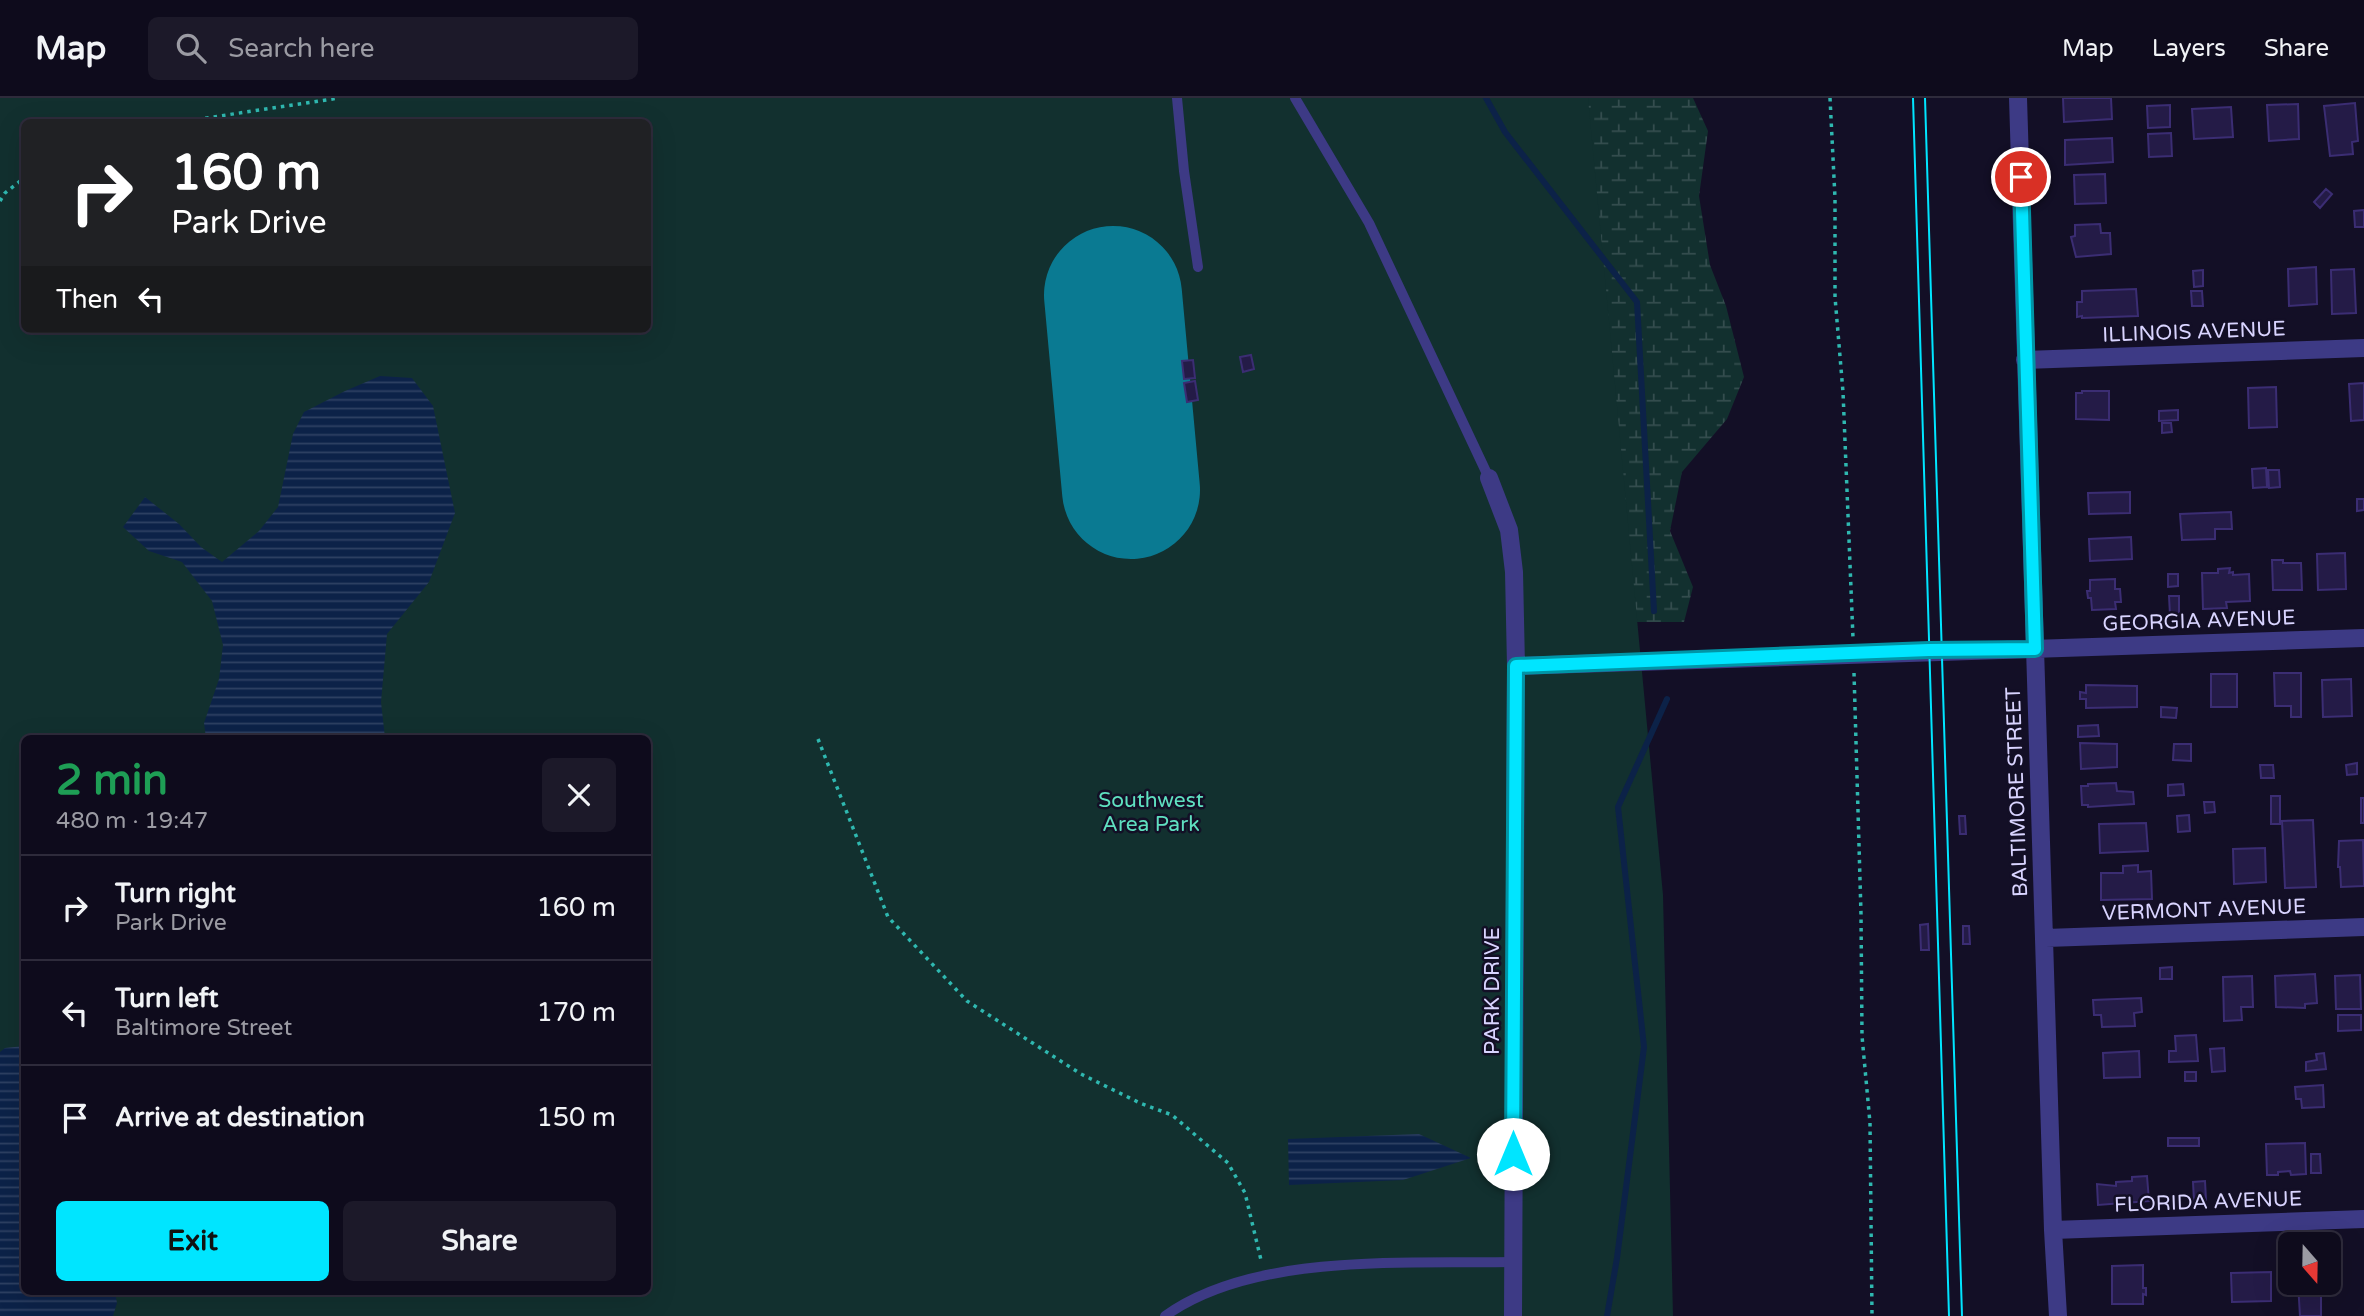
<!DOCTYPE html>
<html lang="en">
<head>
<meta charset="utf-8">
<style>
	:root { --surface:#0e0b1c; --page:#1c1929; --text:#f1f3f6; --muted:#9b9ba3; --line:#2e2b3b; --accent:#00e5ff }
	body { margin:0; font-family:"Varela Round",sans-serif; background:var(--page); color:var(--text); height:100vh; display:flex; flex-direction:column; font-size:26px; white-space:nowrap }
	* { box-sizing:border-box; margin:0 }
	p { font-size:23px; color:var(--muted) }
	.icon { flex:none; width:38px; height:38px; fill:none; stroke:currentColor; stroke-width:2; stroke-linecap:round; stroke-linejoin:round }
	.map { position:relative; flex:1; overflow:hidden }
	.panel { position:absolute; left:21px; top:637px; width:630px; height:560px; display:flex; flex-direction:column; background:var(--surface); border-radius:10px; box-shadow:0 7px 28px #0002,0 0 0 2px var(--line) }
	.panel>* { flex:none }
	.guide { position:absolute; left:21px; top:21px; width:630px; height:214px; border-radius:10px; box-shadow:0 7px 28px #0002,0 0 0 2px var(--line); background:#202124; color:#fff; overflow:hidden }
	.needle { width:46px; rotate:160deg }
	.controls { position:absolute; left:2278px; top:1134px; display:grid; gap:14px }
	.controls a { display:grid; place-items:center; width:63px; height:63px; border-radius:10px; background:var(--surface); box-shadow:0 7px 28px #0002,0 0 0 2px var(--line); font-size:35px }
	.pin { position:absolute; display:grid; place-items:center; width:60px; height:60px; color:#fff; margin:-30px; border:4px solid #fff; border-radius:50%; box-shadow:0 2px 7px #0007 }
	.me { position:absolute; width:77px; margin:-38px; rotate:0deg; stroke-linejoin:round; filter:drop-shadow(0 0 5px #0008) }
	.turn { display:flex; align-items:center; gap:24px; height:147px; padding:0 35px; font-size:32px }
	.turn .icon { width:91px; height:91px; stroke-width:2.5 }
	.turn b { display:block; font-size:49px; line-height:60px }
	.then { display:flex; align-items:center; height:66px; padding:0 35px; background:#0003; gap:14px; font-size:26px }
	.round { display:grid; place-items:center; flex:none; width:74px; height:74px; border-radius:10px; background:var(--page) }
	.summary { display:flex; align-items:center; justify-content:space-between; height:119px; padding:0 35px }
	h1 { font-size:42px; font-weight:700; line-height:52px; color:#1e9e55 }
	.action { display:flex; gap:14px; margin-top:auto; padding:14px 35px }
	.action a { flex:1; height:80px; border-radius:10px; background:var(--accent); color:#111; font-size:28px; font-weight:700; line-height:80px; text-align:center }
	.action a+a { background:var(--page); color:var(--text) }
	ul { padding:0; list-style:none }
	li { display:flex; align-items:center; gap:21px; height:105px; padding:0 35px; border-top:2px solid var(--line) }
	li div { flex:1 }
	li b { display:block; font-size:26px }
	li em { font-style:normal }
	header { display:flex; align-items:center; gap:42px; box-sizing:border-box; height:98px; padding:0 35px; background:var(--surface); border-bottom:2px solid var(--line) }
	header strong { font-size:33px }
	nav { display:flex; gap:38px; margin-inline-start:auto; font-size:24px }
	.search { width:490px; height:63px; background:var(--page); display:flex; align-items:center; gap:18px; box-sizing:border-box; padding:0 24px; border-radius:10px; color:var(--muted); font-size:26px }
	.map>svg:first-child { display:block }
</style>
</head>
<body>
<header>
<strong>Map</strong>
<div class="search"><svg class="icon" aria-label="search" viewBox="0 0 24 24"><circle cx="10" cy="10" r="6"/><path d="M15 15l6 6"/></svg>Search here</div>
<nav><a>Map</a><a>Layers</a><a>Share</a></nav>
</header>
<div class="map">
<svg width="2364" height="1218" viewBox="0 0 2364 1218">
	<defs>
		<pattern id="wetland-marsh" width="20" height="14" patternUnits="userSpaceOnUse" patternTransform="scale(1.75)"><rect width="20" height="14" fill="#12302f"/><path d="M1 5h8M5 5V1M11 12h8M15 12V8" fill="none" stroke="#344d4e"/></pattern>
		<pattern id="water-rules" width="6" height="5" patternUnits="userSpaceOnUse" patternTransform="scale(1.75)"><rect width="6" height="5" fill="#0c2248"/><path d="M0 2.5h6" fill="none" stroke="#2f4163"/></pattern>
	</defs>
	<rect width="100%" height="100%" fill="#130f26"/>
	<!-- wetland -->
	<path fill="url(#wetland-marsh)" d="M1412 0H1693L1708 33 1699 98 1710 167 1726 208 1744 279 1727 321 1682 374 1670 433 1693 489 1684 524H1618Z"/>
	<!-- green -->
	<path fill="#12302f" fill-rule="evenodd" d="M0 0H1588L1663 797 1673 1218H0ZM24 24H648V231H24ZM24 640H648V1194H24Z"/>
	<!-- water -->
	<path fill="url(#water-rules)" d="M380 278 412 280 433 308 455 415 429 484 387 536 381 604 385 640H206L204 625 219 581 223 547 212 503 182 464 149 453 123 429 145 399 179 426 201 449 222 464 259 433 278 409 293 336 304 314 345 293Z
		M24 948V1194H115L117 1205 113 1218H0V954L5 950Z
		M1419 1036 1471 1060 1403 1082 1289 1087 1288 1041Z"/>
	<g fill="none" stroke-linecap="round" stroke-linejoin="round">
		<!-- stream -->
		<path stroke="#0c2248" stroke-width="6" d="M1486 0 1505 34 1637 204 1654 513
			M1607 1218 1617 1160 1644 949 1618 709 1667 601"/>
		<!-- runway -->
		<path stroke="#0a7a92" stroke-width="138" d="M1113 197 1131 392"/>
	</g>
	<!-- building -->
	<path fill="#241b47" stroke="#3b2d73" stroke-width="2" d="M2063 0H2111L2112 21 2064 24Z
		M2355 5 2358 43 2352 44 2353 56 2330 58 2324 8Z
		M2298 6 2299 41 2269 43 2267 7Z
		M2170 7V29L2148 30 2147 8Z
		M2231 9 2233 39 2194 41 2192 11Z
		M2171 35 2172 58 2149 59 2148 36Z
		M2112 40 2113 64 2065 67V42Z
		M2105 76 2106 105 2075 106 2074 77Z
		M2326 91 2332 96 2320 110 2314 104Z
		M2364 112V129H2355L2354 113Z
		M2100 126 2101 135H2110L2111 156 2076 159 2071 139 2075 138V127Z
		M2316 169 2317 206 2289 208 2288 171Z
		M2354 171 2356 215 2332 216 2331 172Z
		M2203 172V188L2194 189 2193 173Z
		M2136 191 2138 218 2082 220V218L2077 219V204H2082V193Z
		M2191 193H2202L2203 208H2192Z
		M1251 257 1254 271 1243 274 1240 259Z
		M1193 262 1195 280 1184 281 1182 263Z
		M1195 283 1198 302 1187 304 1184 285Z
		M2364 285V322L2351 323 2349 286Z
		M2276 289 2277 329 2249 330 2248 290Z
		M2082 293H2109V322L2076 321V295H2082Z
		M2178 312V322L2159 323V313Z
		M2162 325H2171L2172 334 2162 335Z
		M2266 370 2267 389 2253 390 2252 371Z
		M2268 372H2279L2280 389 2269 390Z
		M2130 394V415L2089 416 2088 395Z
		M2357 401H2364V412L2357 413Z
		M2231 414 2232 431H2215V441L2182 442 2180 416Z
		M2131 439 2132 461 2090 463 2089 441Z
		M2345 455 2346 491 2318 492 2317 456Z
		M2272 462H2283V465H2301L2302 492H2273Z
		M2230 470 2229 475 2233 474V477L2249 476 2250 503 2226 504 2227 510 2203 511 2202 475H2218V471Z
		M2168 476H2178V488L2168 489Z
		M2115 481V491H2120L2121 504H2115L2116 511 2092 512 2091 500H2088L2087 493H2090V482Z
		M2169 498H2179V517H2170Z
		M2274 575H2301V619H2291V608H2275Z
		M2211 576H2237V609H2211Z
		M2351 581 2352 618 2323 619 2322 582Z
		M2086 587 2137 588V609L2086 610V601H2080V594L2086 595Z
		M2161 609 2177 610 2176 620 2161 619Z
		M2098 627 2099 638 2078 639V628Z
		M2080 645 2117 646V669L2081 671Z
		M2174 646H2191V663L2173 662Z
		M2357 665V676L2347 677 2346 667Z
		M2260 667H2273L2274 680H2261Z
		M2116 685 2117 693 2133 694 2134 706 2088 709V707H2082L2081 688H2088V686Z
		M2183 686 2184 697 2168 698V687Z
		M2271 698H2280V726H2271Z
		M2361 700H2364V725H2361Z
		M2204 704H2214L2215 714 2205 715Z
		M2189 717 2190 733 2178 734 2177 718Z
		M1959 718H1965L1966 736H1960Z
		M2313 722 2316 789 2285 790 2282 723Z
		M2146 725 2148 753 2100 755 2099 726Z
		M2363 742 2364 788 2341 789 2340 769H2338L2339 743Z
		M2265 750 2266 784 2234 786 2233 751Z
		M2138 767V774L2151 773 2152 801 2101 802V775H2123V768Z
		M1928 826 1929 852H1921L1920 827Z
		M1963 828H1969L1970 846H1963Z
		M2172 869V881H2160V870Z
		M2315 876 2317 905 2305 906V910L2276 909 2275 878Z
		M2360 877 2361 911H2336L2335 878Z
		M2252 878 2253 909H2241L2242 922 2224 923 2223 879Z
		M2141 900 2142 914 2134 915 2135 928 2102 929 2101 917H2094L2093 902Z
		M2338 917H2361V932L2338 933Z
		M2196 937 2198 963 2169 964V953H2176L2175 938Z
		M2224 950 2225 973 2212 974 2210 951Z
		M2139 953 2140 979 2104 980 2103 955Z
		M2324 955 2326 971 2306 973V964L2317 962 2316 956Z
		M2185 974H2196V983H2185Z
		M2323 987 2324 1009 2302 1010 2301 1001H2296L2295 989Z
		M2168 1040H2199V1048H2168Z
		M2305 1045 2306 1076 2291 1077 2290 1073 2278 1074V1077H2267L2266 1046Z
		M2311 1056H2320L2321 1075H2311Z
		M2147 1078 2149 1103 2098 1107 2097 1086 2116 1088V1084L2132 1083V1079Z
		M2205 1083 2206 1102 2194 1103 2193 1084Z
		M2143 1167V1190H2146V1197L2143 1196V1206H2112V1168Z
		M2271 1174V1203L2232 1204 2231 1175Z
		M2298 1185H2321V1218H2300Z"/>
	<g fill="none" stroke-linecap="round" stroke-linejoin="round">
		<!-- path -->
		<path stroke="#2fb8b0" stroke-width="3.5" stroke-dasharray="3.5 5" stroke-linecap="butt" d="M1830 0 1835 100V199L1843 294 1853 540
			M180 24 339 0
			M0 103 5 95 24 80
			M1854 575 1861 816 1862 938 1870 1025 1872 1218
			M818 641 888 819 967 903 1081 976 1140 1005 1172 1017 1228 1065 1245 1095 1261 1162"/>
		<!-- lane -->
		<path stroke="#3d3a85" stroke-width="10" d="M1177 0 1184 73 1198 169
			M1295 0 1369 125 1489 380
			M1165 1218C1254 1154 1407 1166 1513 1164"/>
		<!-- street -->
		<path stroke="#3d3a85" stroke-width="18" d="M2018 0 2053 1132 2058 1218
			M2025 262 2364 250
			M1489 380 1509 432 1514 474 1516 568 1513 1218
			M1516 568C1799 558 2081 550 2364 540
			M2046 840 2364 829
			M2053 1132 2364 1121"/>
		<!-- tram -->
		<path stroke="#00e5ff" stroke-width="2" d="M1913 0 1949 1218
			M1925 0 1962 1218"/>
	</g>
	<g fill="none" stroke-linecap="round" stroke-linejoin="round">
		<!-- route casing -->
		<g stroke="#0095a6" stroke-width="18">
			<path id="route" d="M1513 1056 1516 568 1929 552 2035 551 2021 79"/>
		</g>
		<!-- route -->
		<use href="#route" stroke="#00e5ff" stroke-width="12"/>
	</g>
	<g text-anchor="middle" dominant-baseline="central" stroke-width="5" stroke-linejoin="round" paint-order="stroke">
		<!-- street labels -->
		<g font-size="21" fill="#d9d4ff" stroke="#130f26">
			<text transform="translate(2194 234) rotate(-2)">ILLINOIS AVENUE</text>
			<text transform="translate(2199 523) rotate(-2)">GEORGIA AVENUE</text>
			<text transform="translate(2017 694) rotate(-92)">BALTIMORE STREET</text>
			<text transform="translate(2204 812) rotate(-2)">VERMONT AVENUE</text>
			<text transform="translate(1492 893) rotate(-90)">PARK DRIVE</text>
			<text transform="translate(2208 1104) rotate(-2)">FLORIDA AVENUE</text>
		</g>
		<!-- park labels -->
		<g font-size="21" fill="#5fe0c0" stroke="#130f26">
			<text x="1151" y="702">Southwest<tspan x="1151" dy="24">Area Park</tspan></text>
		</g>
	</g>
</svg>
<div class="controls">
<a><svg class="needle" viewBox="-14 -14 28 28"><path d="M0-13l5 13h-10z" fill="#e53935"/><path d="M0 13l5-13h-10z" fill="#9b9ba3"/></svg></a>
</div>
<div class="pin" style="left:2021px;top:79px;background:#d93025"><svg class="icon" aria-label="arrive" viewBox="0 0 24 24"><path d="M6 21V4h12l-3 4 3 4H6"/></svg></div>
<svg class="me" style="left:1513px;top:1056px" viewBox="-20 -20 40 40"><circle r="19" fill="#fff"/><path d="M0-13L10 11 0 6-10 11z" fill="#00e5ff"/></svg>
<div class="guide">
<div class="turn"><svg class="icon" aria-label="right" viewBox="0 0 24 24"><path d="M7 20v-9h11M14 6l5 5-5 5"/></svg><div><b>160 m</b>Park Drive</div></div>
<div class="then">Then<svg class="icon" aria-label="left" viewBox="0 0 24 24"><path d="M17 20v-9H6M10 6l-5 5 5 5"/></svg></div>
</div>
<section class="panel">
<div class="summary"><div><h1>2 min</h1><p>480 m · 19:47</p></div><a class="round"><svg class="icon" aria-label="close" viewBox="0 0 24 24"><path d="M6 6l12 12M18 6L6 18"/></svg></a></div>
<ul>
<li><svg class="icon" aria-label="right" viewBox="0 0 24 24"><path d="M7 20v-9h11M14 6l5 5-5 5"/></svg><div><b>Turn right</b><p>Park Drive</p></div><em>160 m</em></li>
<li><svg class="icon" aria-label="left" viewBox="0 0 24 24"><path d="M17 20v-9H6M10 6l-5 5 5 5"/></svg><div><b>Turn left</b><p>Baltimore Street</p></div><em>170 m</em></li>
<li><svg class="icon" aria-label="arrive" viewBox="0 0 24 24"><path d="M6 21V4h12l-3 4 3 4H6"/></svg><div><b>Arrive at destination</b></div><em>150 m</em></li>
</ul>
<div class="action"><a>Exit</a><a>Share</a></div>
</section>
</div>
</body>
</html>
